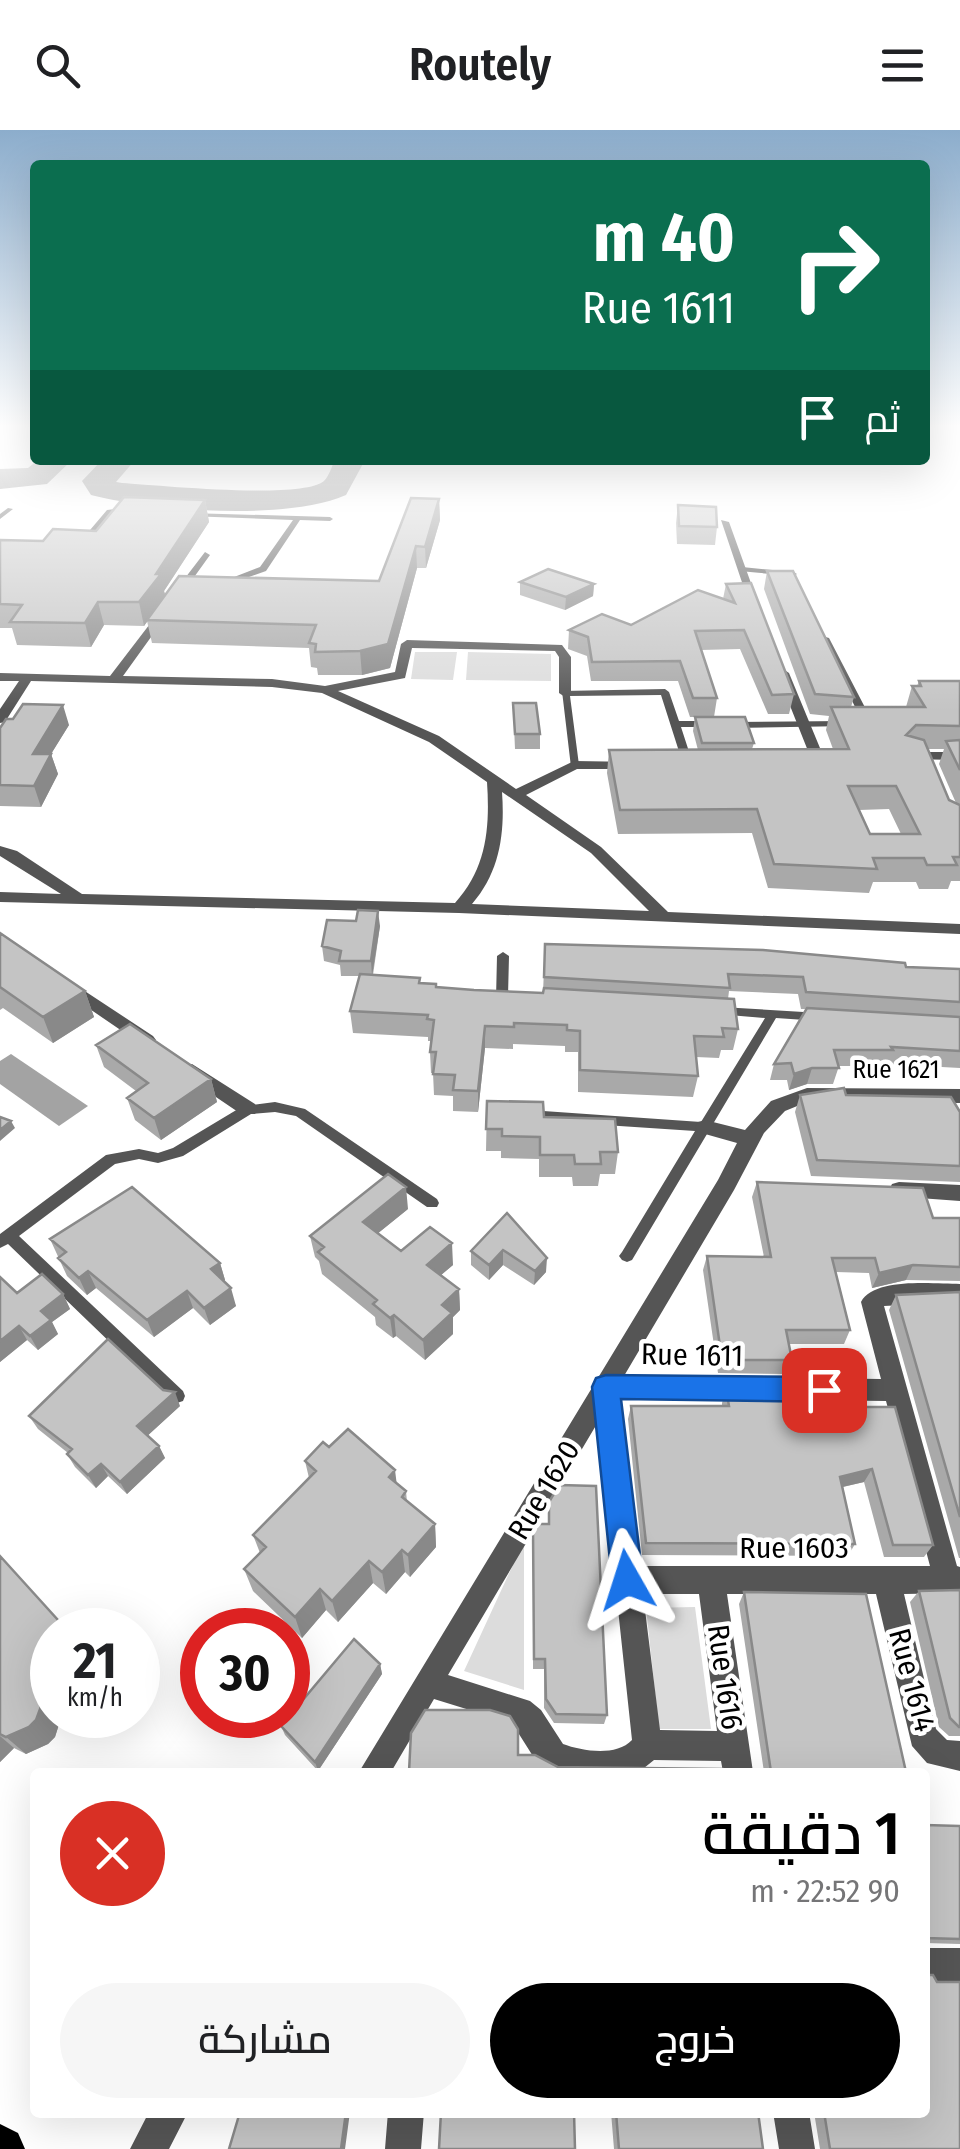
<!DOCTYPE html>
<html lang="ar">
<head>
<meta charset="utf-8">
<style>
	:root { --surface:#fff; --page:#f6f6f6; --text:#202124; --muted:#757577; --accent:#000 }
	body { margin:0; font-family:"Fira Sans Condensed",Cairo,sans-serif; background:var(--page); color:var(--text); direction:rtl; height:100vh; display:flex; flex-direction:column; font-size:38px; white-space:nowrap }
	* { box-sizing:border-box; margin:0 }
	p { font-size:32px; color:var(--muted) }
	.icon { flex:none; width:55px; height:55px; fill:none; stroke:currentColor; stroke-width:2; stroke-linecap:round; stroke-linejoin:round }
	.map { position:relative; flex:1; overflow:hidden; direction:ltr }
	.side { position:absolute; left:30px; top:1638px; width:900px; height:350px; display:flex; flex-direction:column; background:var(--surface); border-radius:10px; box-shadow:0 10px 40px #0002; direction:rtl }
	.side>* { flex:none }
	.top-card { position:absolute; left:30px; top:30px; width:900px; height:305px; border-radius:10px; box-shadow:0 10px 40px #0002; direction:rtl; background:#0b6e4f; color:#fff; overflow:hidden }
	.speed { position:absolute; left:30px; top:1478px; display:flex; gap:20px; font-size:50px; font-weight:700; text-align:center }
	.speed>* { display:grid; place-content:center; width:130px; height:130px; border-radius:50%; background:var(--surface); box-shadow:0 10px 40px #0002; line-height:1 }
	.speed small { font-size:25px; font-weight:400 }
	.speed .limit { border:15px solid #d22; background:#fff; color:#111 }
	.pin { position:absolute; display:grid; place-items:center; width:85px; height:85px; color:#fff; margin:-42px; border-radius:20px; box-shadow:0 5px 15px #0006 }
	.me { position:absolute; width:110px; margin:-55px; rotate:354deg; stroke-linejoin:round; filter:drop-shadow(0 0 8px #0008) }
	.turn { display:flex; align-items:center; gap:35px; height:210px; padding:0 30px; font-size:45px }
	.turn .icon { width:130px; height:130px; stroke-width:2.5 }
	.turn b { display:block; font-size:70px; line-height:85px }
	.then { display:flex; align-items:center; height:95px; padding:0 30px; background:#0003; gap:20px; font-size:38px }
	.round { display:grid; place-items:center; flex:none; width:105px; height:105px; border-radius:52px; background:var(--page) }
	.headline { display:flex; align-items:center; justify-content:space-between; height:170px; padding:0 30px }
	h1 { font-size:60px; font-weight:600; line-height:75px; color:var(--accent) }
	.button { display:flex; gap:20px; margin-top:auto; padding:20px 30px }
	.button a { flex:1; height:115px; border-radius:60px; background:var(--accent); color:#fff; font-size:40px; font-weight:600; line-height:115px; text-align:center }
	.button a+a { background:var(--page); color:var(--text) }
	header { display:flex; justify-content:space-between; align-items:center; height:130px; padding:0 30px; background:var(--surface); font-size:45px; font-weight:600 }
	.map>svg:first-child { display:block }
</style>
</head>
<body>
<header><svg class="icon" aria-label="menu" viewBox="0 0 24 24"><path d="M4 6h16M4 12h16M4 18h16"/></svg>Routely<svg class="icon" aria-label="search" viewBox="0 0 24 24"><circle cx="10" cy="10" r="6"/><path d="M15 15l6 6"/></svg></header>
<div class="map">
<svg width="960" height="2019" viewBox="0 0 960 2019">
	<rect width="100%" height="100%" fill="#fff"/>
	<!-- green -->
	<path fill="#dcdcdc" d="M415 522H457L453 550 411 549Z
		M468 522 551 524V551L466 550Z
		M524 1411V1560L464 1541Z
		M695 1477 711 1599H659L646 1478Z"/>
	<!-- water -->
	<path fill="#a3a3a3" d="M11 924 88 976 59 996 0 954V931Z"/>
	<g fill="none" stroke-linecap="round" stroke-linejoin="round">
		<!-- taxiway -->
		<path fill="#808080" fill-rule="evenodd" d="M38 330H72L47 354 0 359V339L28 338Z
			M102 330H135L116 352 122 353C156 355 302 370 324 351 329 346 332 336 335 330H365L346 365C287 391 153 381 91 365L82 351Z"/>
		<!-- service -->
		<path fill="#555" fill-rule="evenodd" d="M131 377V379L111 383 83 415H79V413L107 380Z
			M8 378 13 379 0 389V384Z
			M189 383 330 387 333 389 330 391 300 390 266 441 232 453 228 451 229 449 260 437 293 390 187 386Z
			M742 437 793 442 797 444 793 446 739 441V437Z
			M822 506 829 508 872 591 870 593 862 591 821 508Z
			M665 559 669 562 679 591H710L715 594 710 597H681L693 634 691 636 683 634 661 565 570 566 579 635 571 637 562 561Z
			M845 591 848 592V596L731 598 726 595 731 592Z
			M503 822 509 826 508 866 516 870 510 874 498 872 496 869 497 826Z
			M721 877 820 883 826 887 820 891 776 888 632 1130 627 1132 622 1130 619 1126 622 1122 695 1001 529 990 522 985 529 980 701 992 765 888 717 884 715 881Z
			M275 972 305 979 437 1069 439 1073 437 1077H427L296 986 275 982 251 984 183 1026 158 1033 139 1029 115 1034 19 1106 183 1261 185 1266 183 1271 177 1273 171 1271 8 1114 0 1118V1104L106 1025 139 1019 158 1023 173 1018 243 976Z"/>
		<!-- minor -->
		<path fill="#555" fill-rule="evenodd" d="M721 390 729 392 761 481 751 479Z
			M205 422 210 425 123 546 272 549 325 556 395 542 401 514 407 510 562 515 571 527V563L565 567 559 563V527L555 521 412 518 405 548 338 561 439 606 516 659 574 631 639 632V638L634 639H577L526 665 601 717 668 782 960 794V804L459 783 0 772V762L61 764 0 726V716L17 721 82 764 455 773C487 738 490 697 487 652L429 612 322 563 272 557 31 551 5 592 0 593V579L19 551H0V543L110 546ZM502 662 591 723 649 781 472 774C500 742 505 703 502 662Z
			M783 539 789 543 827 635 825 638 813 639 806 635 812 631 777 543Z
			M909 622H960V630L904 629V623Z
			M68 850 153 906 156 910 153 914H141L62 860 59 856Z
			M192 934 255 974 258 979 255 984H241L185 946 183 941 185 936Z
			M807 958 960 959V973L807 972 785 981 764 1003 734 1060 624 1246 881 1249 861 1172C874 1147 934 1154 960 1154V1172L884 1176 957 1436 960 1437V1463L904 1464 936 1599 947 1610 960 1611V1641L927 1633 912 1616 876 1464H727L753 1642H723L721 1631 654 1630 639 1642H556L536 1631 512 1593 434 1569 391 1642H359L718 1050 737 1013 698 1002 695 997 698 992 705 990 745 1000 771 971ZM619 1268 886 1271 930 1436H640ZM598 1292 632 1610C616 1627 582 1621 563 1614L541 1580 530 1571 448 1545ZM643 1464H699L717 1601 660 1600Z
			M899 1052 960 1055V1071L892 1066 889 1060 892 1054Z
			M925 1818H960V1852H925Z
			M149 1982H188L169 2019H130Z
			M388 1982H424L421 2019H385Z
			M773 1982H809L815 2019H779Z"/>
		<!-- primary -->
		<path fill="#000" fill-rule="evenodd" d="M0 1994 18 2003 25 2019H0Z"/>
	</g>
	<!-- wall -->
	<path fill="#a9a9a9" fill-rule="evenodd" d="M439 369 440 390 426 438H417L390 538 362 545H318L317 538 311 537 309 518 152 513 147 491 144 496 104 495 91 517 17 515 12 498H0V410L43 411 96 401 205 370 209 392 164 461 165 465 379 451Z
		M678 375 717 397 715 415 677 414 676 393Z
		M767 441 854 567 851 577H906L912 556H917L919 551H960V751H951L948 759H919L916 752H873L869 763 768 758 752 703 618 704 607 643 609 620H698L693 601 695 587H690L678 551H591L587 526 568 519 569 500 631 495 723 469 726 454 794 564 789 584H768L740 519 701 520 717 568 714 587 754 613 752 619H833L826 600 829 586 810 584 764 459ZM927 619H944L939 634 956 673 949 670ZM889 679 901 704H870L859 680Z
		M520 452 594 454 593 466 565 480 520 465Z
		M513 573 540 604V619H515Z
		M69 595 51 624 58 644 41 677 0 676V598Z
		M380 796 373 845 436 857 474 860 543 863 545 814 906 837 960 839V938L887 934 886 936H839L833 954H807L789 960 787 950H770L774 934 807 879H801L798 864 729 861 728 869 738 899 733 920H721L719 928 696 927 698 946 693 967 578 962V922H565V916L513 914V919L485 918 478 982 453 981V966L434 965 433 943H431L430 922 431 911H428V907L353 903 350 881 359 846H341L340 835 324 831 322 816Z
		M0 803 85 861 94 887 53 913 3 878 0 880Z
		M96 915 211 949 217 972 161 1010 135 990 127 968 136 961 104 937Z
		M800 965H846L960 982V1052L811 1046 795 982Z
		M487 971 544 987 618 1022 615 1044H600L598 1056H573L572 1047H539V1029L501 1028V1021H486Z
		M757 1052 933 1088H960V1151L906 1150 872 1158 869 1143 836 1142 850 1200 844 1214H789L792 1230 786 1244 718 1243 703 1140 707 1126 764 1127 752 1067Z
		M408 1079 378 1103 401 1121 453 1135 441 1145 459 1159 460 1180 453 1187V1204L425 1230 396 1206 393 1208 376 1195 375 1187 322 1144 319 1131 315 1127 310 1106Z
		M507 1083 546 1142 534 1155 503 1135 489 1150 471 1135V1121Z
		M50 1109 220 1133 225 1150 224 1152 236 1176 210 1195 193 1178 154 1207 96 1158 87 1165 67 1146Z
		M0 1147 17 1163 63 1164 70 1179 52 1192 58 1204 38 1220 27 1210 0 1232Z
		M960 1162V1428H959L889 1180 896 1165Z
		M726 1259 800 1277H895L933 1415 924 1427H884L864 1352 843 1357 855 1414 848 1426 642 1425 628 1289 631 1276H722V1273Z
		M180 1276 148 1305 159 1316 165 1328 127 1364 108 1346 96 1358 75 1337 67 1324 68 1323 38 1299 29 1286Z
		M329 1317 397 1354 406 1361 407 1372 435 1394 436 1417 410 1447 405 1442 386 1464 373 1453 338 1492 326 1480 302 1508 253 1461 244 1439 260 1423 253 1405 309 1348 305 1331Z
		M549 1372 607 1585 604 1594 554 1593 544 1578V1539H533V1399L548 1394Z
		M0 1426 52 1500V1585L61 1588 55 1607 48 1614 26 1624 14 1618 0 1632Z
		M960 1460V1606H949L939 1597 910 1472 919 1461Z
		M744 1462 906 1642H764L739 1474Z
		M380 1534 382 1544 318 1641 285 1605 281 1596Z
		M925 1695 960 1696V1814L925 1813Z
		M937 1852 960 2019H820L814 1982H925Z
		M611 1982H758L763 2019H614Z"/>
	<!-- shaded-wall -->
	<path fill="#898989" d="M439 369 440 390 426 438 425 417Z
		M205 370 209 392 164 461 166 467 144 496 139 472Z
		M416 416 417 438 390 538 362 545 360 521Z
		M594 454 593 466 565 480 566 467Z
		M98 472 104 495 91 517 85 493Z
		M63 575 69 595 51 624 58 644 41 677 34 656 33 624Z
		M378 781 380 796 372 846 371 831Z
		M85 861 94 887 53 913 43 887Z
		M485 896V918L478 982V961Z
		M812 938 807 954 789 960 794 944Z
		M211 949 217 972 161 1010 154 988Z
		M11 991 15 998 0 1011V1000Z
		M406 1057 408 1079 366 1113 363 1092Z
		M452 1113 453 1135 428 1156 427 1135Z
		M503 1120V1135L489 1150V1135Z
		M547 1128 546 1142 534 1155 535 1141Z
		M220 1133 225 1150 216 1157 211 1139Z
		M913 1135 906 1150 872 1158 879 1143Z
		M88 1141 96 1158 87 1165 79 1148Z
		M231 1158 236 1176 210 1195 204 1178Z
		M459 1159 460 1180 453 1187V1204L425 1230 423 1210 442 1175Z
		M187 1161 193 1178 154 1207 147 1190Z
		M63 1164 70 1179 52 1192 58 1204 38 1220 30 1206 41 1181Z
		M394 1185 396 1206 393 1208 390 1188Z
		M19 1196 27 1210 0 1232V1211Z
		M175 1262 180 1276 144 1309 137 1296Z
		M159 1316 165 1328 127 1364 120 1352Z
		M101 1334 108 1346 96 1358 88 1345Z
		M872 1339 864 1352 833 1359 840 1347Z
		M395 1340 398 1364 389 1347Z
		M435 1394 436 1417 410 1447 408 1425Z
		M402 1420 405 1442 386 1464 382 1442Z
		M369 1431 373 1453 338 1492 332 1471Z
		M320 1459 326 1480 302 1508 295 1487Z
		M380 1534 382 1544 318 1641 315 1632Z
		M52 1541V1585H59L61 1588 55 1607 48 1614 26 1624 6 1607 34 1559Z
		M0 1606 14 1618 0 1632Z
		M346 1982H350L345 2019H341Z"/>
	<!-- building -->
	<path fill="#c4c4c4" stroke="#898989" stroke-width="2.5" fill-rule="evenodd" d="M124 367 205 370 156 444H161L139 472H98L85 493 10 492 22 475 0 474V410L43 411 53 399 96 401Z
		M411 368 439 369 425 417 416 416 388 514 360 521 315 522 316 514 309 513 316 495 147 490 179 446 379 451Z
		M678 375 716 377 717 397 679 396Z
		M548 439 594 454 566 467 520 452Z
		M767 441H793L854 567 815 564Z
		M751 453 794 564 772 565 744 500 695 501 717 568H693L680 531 592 532 588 507 569 500 602 484 631 495 698 460 735 473 726 454Z
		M919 551H960V596L916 595 906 605 924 610 949 670 960 675V727H953L957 735H927L924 728H873L877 739 774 734 757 679 620 680 609 620 849 619 831 577H925L912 556H921ZM848 656H896L920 704H870Z
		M513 573H536L540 604H515Z
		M23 574 63 575 33 624H51L34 656 0 655V598L6 589H13Z
		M695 587H745L754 613H702Z
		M960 610V640L946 611Z
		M358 780 378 781 371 831H339L341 821 322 816 327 790 356 791Z
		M0 803 85 861 43 887 0 857Z
		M545 814 763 820 905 833 906 837 960 839V872L806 862 803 847 728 844 730 858 544 847Z
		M360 844 420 848 419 853 436 854V857L474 860 543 863 544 858 734 869 738 899 722 898 724 907 694 906 698 946 580 940V901L567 900V895L514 893V897L485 896 478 961 453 960 455 945 433 944 436 922H430L434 890 427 889 428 885 350 881Z
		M807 878 960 887V921L891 917 893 920H834L839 938H812L794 944 791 933 774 934Z
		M130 894 211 949 154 988 127 968 148 953 96 915Z
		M844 958 846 965 951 967 960 982V1036L817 1030 800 965Z
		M487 971 543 972 544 987 615 989 618 1022H600L601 1034H575L574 1025H540V1007L502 1006V999H486Z
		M0 987 11 991 0 1000Z
		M388 1044 406 1057 363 1092 401 1121 430 1097 452 1113 427 1135 459 1159 442 1175 452 1183 423 1210 394 1185 390 1188 373 1174 377 1170 318 1122 324 1117 310 1106Z
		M757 1052 923 1058 933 1088H960V1137L913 1135 879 1143 875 1128H832L850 1200H786L792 1230H722L707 1126 771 1127Z
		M132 1057 220 1133 211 1139 231 1158 204 1178 187 1161 147 1190 88 1141 79 1148 58 1128 66 1122 50 1109Z
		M507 1083 547 1128 535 1141 503 1120 489 1135 471 1121Z
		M42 1144 63 1164 41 1181 51 1190 30 1206 19 1196 0 1211V1147L17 1163Z
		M960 1162V1387L896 1165Z
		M108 1209 163 1260 175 1262 137 1296 159 1316 120 1352 101 1334 88 1345 67 1324 72 1319 29 1286Z
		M726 1259 797 1260 800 1277H895L933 1415H893L872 1339 840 1347 855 1414 646 1413 631 1276H729Z
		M348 1299 395 1340 389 1347 406 1361 402 1367 435 1394 408 1425 402 1420 382 1442 369 1431 332 1471 320 1459 295 1487 244 1439 266 1417 253 1405 316 1341 305 1331 323 1312 329 1317Z
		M559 1355 596 1356 607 1585 556 1584 546 1569 545 1529H534L533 1399 536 1394H549V1372Z
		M0 1426 67 1500H52V1541L34 1559 43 1571 36 1590 29 1597 6 1607 0 1604Z
		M960 1460V1597H959L950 1588 919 1461Z
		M744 1462 866 1464 906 1642H771Z
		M354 1509 380 1534 315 1632 281 1596Z
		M425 1580H490L510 1586 518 1599V1625H535L558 1637 723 1639 724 1642H409L411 1603Z
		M925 1695 960 1696V1809L925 1808Z
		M925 1845H933L937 1852H960V2019H830L824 1982H925Z
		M240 1982H346L341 2019H229Z
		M441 1982H574L575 2019H439Z
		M616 1982H758L763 2019H619Z"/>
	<!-- sky -->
	<linearGradient id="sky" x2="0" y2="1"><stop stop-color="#8cadcc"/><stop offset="0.51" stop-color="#fff"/><stop offset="1" stop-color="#fff" stop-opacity="0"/></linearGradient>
	<rect width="960" height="581" fill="url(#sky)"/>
	<!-- route -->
	<path fill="#1a73e8" stroke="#114b97" stroke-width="2.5" d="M606 1245 824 1247 834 1251 838 1260 834 1268 824 1272 621 1269 643 1450 638 1461 627 1466 616 1461 612 1450 592 1257 596 1248Z"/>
	<g text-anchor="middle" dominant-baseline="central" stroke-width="9" stroke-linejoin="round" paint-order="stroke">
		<!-- street labels -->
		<g font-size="25" fill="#000" stroke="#fff">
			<text x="896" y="940">Rue 1621</text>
		</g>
		<!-- near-street labels -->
		<g font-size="30" fill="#000" stroke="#fff">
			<text transform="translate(692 1225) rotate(1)">Rue 1611</text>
			<text transform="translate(544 1360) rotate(-59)">Rue 1620</text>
			<text x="794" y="1418">Rue 1603</text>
			<text transform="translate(725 1547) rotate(82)">Rue 1616</text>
			<text transform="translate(912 1550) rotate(75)">Rue 1614</text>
		</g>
	</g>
</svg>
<div class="speed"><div>21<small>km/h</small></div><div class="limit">30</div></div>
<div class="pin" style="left:824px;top:1260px;background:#d93025"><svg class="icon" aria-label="arrive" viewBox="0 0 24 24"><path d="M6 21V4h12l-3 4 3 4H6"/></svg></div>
<svg class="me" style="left:627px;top:1450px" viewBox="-20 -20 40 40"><path d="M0-17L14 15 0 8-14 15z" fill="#1a73e8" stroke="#fff" stroke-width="4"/></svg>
<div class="top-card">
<div class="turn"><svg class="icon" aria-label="right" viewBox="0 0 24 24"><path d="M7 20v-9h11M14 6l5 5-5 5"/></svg><div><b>40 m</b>Rue 1611</div></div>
<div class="then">ثم<svg class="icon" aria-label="arrive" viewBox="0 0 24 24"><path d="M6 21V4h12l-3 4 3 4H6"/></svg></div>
</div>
<section class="side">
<div class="headline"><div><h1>1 دقيقة</h1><p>90 m · 22:52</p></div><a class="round" style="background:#d93025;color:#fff"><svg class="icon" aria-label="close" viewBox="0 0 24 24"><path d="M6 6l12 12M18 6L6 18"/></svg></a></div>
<div class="button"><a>خروج</a><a>مشاركة</a></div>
</section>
</div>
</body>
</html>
